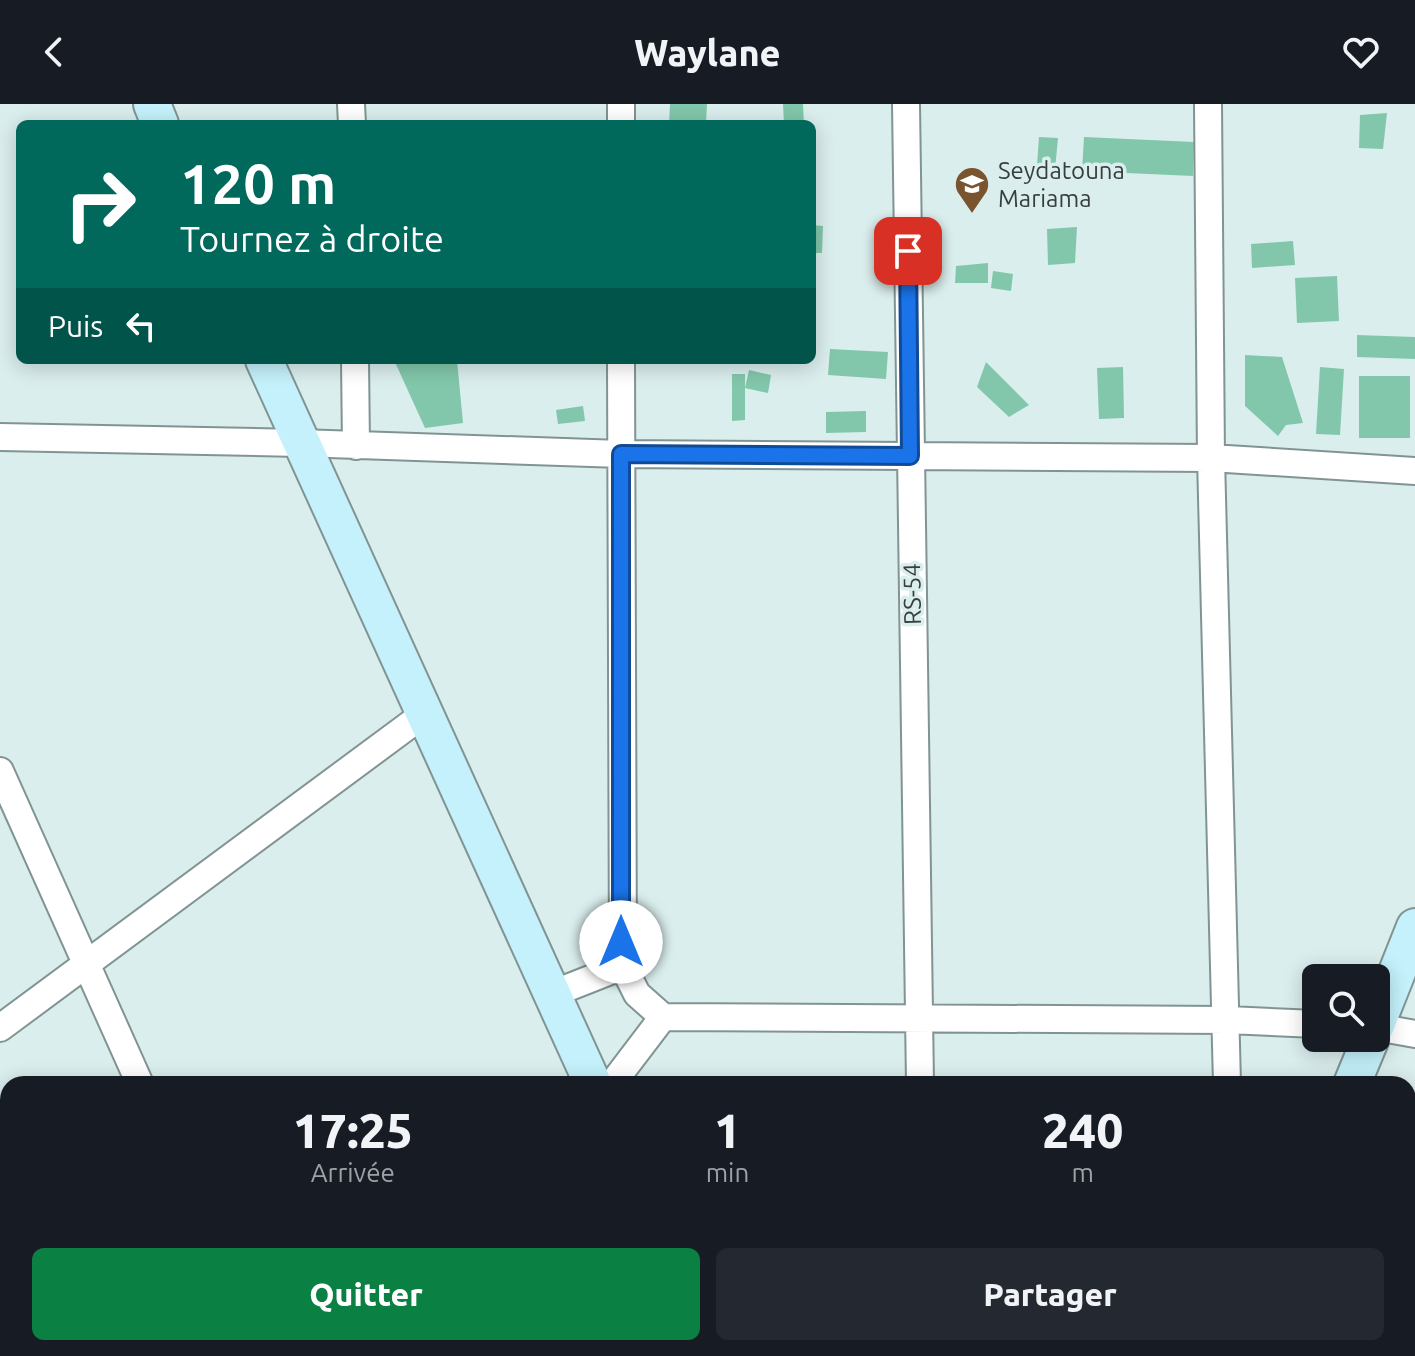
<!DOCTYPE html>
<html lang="fr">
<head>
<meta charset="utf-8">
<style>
	:root { --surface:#171b24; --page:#242831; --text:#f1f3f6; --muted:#9ea1a6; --accent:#0b8043 }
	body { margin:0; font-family:Ubuntu,sans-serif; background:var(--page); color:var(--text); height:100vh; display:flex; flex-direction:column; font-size:30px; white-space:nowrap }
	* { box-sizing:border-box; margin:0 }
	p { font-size:26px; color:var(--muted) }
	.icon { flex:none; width:44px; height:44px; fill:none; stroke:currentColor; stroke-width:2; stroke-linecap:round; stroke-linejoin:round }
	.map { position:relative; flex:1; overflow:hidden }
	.drawer { position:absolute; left:0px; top:972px; width:1416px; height:280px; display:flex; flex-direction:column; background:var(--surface); border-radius:24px 24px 0 0; box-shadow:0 4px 20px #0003 }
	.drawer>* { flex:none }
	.top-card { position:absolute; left:16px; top:16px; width:800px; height:244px; border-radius:12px; box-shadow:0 4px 20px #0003; background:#00695c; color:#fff; overflow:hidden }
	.fabs { position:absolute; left:1302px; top:860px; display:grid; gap:16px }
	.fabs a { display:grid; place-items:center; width:88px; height:88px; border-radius:12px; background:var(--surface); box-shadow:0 4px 20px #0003; font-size:40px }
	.pin { position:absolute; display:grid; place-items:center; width:68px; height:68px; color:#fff; margin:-34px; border-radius:16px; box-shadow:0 4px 12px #0006 }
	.me { position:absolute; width:88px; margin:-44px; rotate:0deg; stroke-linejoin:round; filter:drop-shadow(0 0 6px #0008) }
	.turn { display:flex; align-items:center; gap:28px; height:168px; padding:0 32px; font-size:36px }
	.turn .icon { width:104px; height:104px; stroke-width:2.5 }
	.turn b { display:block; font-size:56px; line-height:68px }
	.then { display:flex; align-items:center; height:76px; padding:0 32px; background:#0003; gap:16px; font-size:30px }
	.eta { display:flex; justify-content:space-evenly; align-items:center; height:136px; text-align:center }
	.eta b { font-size:48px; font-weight:800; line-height:56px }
	.cta { display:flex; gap:16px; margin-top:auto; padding:16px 32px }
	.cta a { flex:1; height:92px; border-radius:12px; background:var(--accent); color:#fff; font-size:32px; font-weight:800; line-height:92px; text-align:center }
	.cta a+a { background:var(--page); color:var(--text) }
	header { display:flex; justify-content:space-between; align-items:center; height:104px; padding:0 32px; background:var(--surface); font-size:36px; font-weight:800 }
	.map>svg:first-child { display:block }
</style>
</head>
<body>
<header><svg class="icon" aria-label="back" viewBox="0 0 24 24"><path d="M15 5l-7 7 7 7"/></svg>Waylane<svg class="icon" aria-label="heart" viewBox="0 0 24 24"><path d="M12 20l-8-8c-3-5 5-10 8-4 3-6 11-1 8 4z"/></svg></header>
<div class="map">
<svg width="1415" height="1252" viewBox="0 0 1415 1252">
	<rect width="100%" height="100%" fill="#daeeed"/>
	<!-- building -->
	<path fill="#82c7ab" d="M670 0H707L706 20H669Z
		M783 0H803L804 20H784Z
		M1387 9 1383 45 1359 44 1360 11Z
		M1039 33 1058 34 1054 76 1036 75Z
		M1084 33 1194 38 1193 72 1082 67Z
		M812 121 823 122 822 149H812Z
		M1077 123 1075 159 1048 161 1047 125Z
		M1293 137 1295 161 1252 164 1251 140Z
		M988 159V179H955L956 162Z
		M993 167 1013 170 1011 187 991 184Z
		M1337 172 1339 217 1297 219 1295 174Z
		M1357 231 1415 233V255L1357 253Z
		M830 245 888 248 886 275 828 271Z
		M1245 251 1282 253 1303 319 1286 321 1278 332 1245 302Z
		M394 256H457L463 319 425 324Z
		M986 258 1029 301 1009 313 977 283Z
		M1123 263 1124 314 1099 315 1097 264Z
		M1320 263 1344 265 1340 331 1316 330Z
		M749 266 771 271 768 289 745 284Z
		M732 270H745V316L732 317Z
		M1359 272H1410V334H1359Z
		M583 302 585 317 558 320 556 306Z
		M866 307V328L826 329V308Z"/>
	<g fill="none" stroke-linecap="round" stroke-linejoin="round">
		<!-- street casing -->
		<g stroke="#819493" stroke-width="30">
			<path id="street" d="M351 0 352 20
				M906 0 920 980
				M1208 0 1211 354 1227 980
				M621 20V0
				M355 256 356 342
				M621 256 623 862
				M0 333 300 339 621 350 1211 354 1415 367
				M0 667 140 980
				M552 890 623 862 637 890 663 913 1228 916 1316 920
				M1376 923 1415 930
				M0 924 424 610
				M612 980 663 913
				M1408 1223 1415 1225
				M256 1244 260 1252
				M932 1244V1252
				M294 1252 306 1244"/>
		</g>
		<!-- secondary casing -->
		<g stroke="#819493" stroke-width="40">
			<path id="secondary" d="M152 0 160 20
				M264 256 593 980
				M1376 921 1415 823
				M1352 980 1371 934
				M721 1244 725 1252
				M1240 1252 1243 1244"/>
		</g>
		<!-- street -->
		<use href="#street" stroke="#fff" stroke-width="26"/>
		<!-- secondary -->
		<use href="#secondary" stroke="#c4f1fb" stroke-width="36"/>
	</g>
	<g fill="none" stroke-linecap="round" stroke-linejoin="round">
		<!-- route casing -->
		<g stroke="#114b97" stroke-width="20">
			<path id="route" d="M621 838V350L910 352 908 147"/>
		</g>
		<!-- route -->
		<use href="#route" stroke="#1a73e8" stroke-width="14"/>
	</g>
	<!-- icons -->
	<defs>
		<g id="school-pin" transform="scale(1.8)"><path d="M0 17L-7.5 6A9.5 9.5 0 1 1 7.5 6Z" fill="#79542e" stroke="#daeeed"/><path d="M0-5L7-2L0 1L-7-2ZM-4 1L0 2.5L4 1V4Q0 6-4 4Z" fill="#fff"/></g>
	</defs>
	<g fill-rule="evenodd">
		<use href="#school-pin" x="972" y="80"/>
	</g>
	<g text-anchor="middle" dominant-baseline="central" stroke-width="7" stroke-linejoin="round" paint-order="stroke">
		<!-- poi labels -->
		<g font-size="24" fill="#373f3e" stroke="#daeeed" text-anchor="start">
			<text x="998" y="66">Seydatouna<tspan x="998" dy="28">Mariama</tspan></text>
		</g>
		<!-- street labels -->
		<g font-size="24" fill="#373f3e" stroke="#daeeed">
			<text transform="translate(912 490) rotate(-91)">RS-54</text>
		</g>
	</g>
</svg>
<div class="fabs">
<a><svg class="icon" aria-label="search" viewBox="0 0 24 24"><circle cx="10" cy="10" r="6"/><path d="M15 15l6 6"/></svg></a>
</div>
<div class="pin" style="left:908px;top:147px;background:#d93025"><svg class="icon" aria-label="arrive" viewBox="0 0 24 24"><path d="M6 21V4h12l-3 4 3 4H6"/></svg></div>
<svg class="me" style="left:621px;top:838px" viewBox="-20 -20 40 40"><circle r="19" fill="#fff"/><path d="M0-13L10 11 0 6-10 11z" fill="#1a73e8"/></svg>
<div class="top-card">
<div class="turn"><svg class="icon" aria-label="right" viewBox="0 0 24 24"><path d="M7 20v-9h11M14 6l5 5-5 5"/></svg><div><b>120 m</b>Tournez à droite</div></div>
<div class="then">Puis<svg class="icon" aria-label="left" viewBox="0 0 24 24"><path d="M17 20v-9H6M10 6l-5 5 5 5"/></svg></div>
</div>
<section class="drawer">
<div class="eta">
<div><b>17:25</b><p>Arrivée</p></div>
<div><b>1</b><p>min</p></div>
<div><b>240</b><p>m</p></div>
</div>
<div class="cta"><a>Quitter</a><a>Partager</a></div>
</section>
</div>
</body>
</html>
